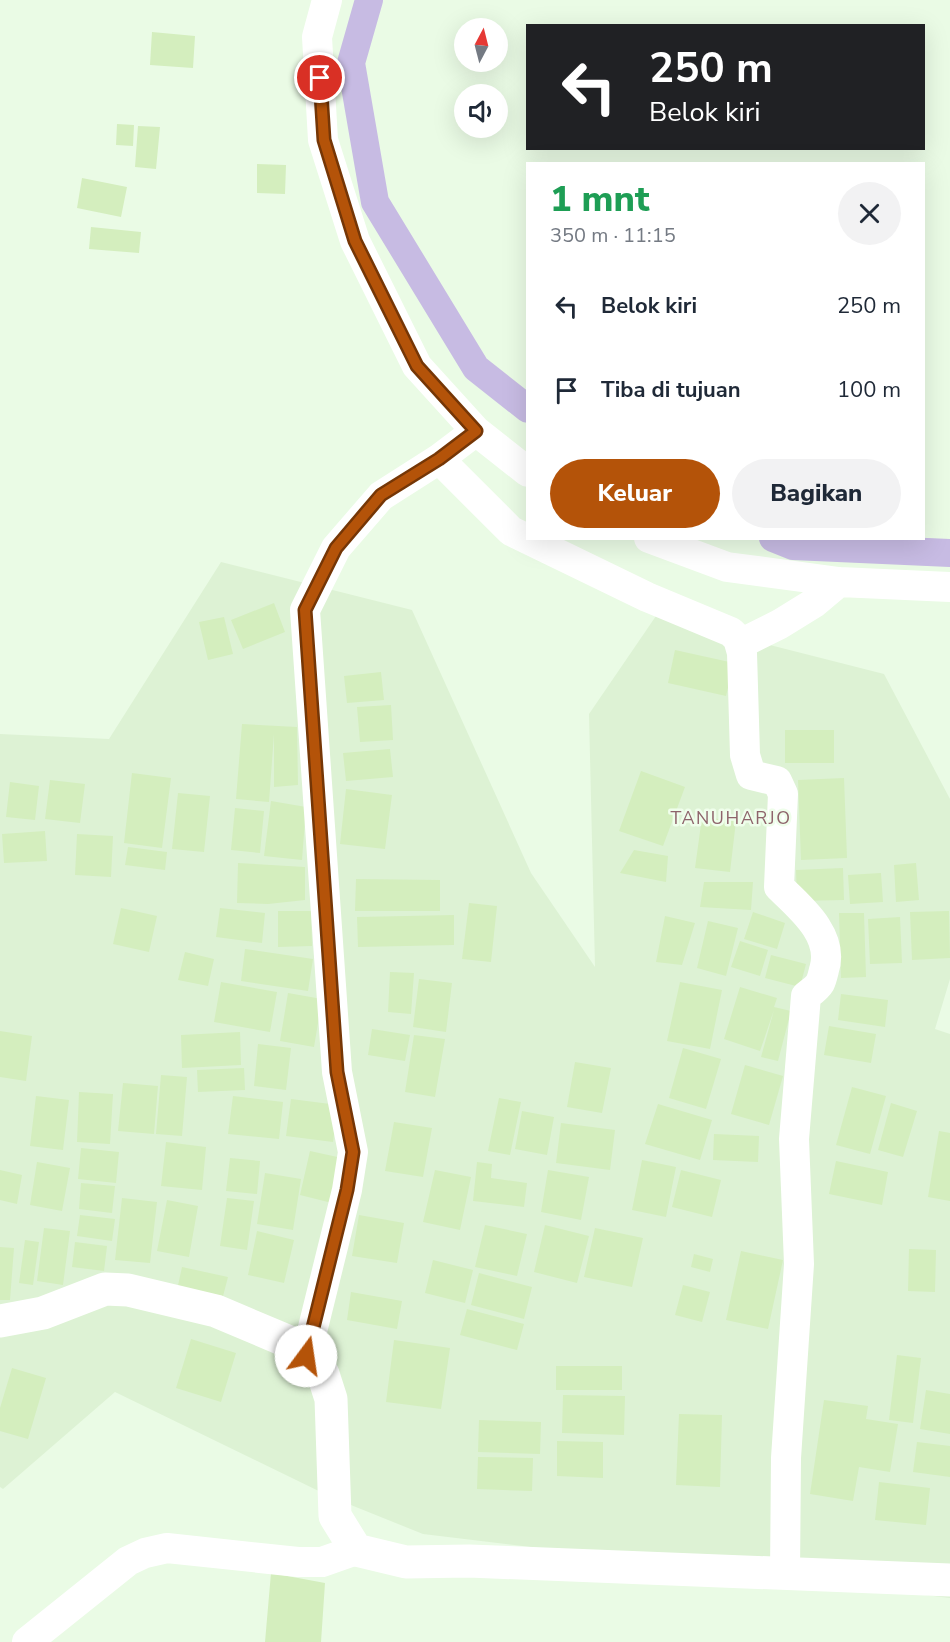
<!DOCTYPE html>
<html lang="id">
<head>
<meta charset="utf-8">
<style>
	:root { --surface:#fff; --page:#f2f2f3; --text:#1f2937; --muted:#747a83; --accent:#b45309 }
	body { margin:0; font-family:"Nunito Sans",sans-serif; background:var(--page); color:var(--text); height:100vh; display:flex; flex-direction:column; font-size:22px; white-space:nowrap }
	* { box-sizing:border-box; margin:0 }
	p { font-size:20px; color:var(--muted) }
	.icon { flex:none; width:33px; height:33px; fill:none; stroke:currentColor; stroke-width:2; stroke-linecap:round; stroke-linejoin:round }
	.map { position:relative; flex:1; overflow:hidden }
	.side { position:absolute; left:526px; top:162px; width:399px; height:378px; display:flex; flex-direction:column; background:var(--surface); border-radius:0px; box-shadow:0 6px 24px #0002 }
	.side>* { flex:none }
	.guide { position:absolute; left:526px; top:24px; width:399px; height:126px; border-radius:0px; box-shadow:0 6px 24px #0002; background:#202124; color:#fff; overflow:hidden }
	.needle { width:39px; rotate:7deg }
	.controls { position:absolute; left:454px; top:18px; display:grid; gap:12px }
	.controls a { display:grid; place-items:center; width:54px; height:54px; border-radius:50%; background:var(--surface); box-shadow:0 6px 24px #0002; font-size:30px }
	.pin { position:absolute; display:grid; place-items:center; width:51px; height:51px; color:#fff; margin:-26px; border:3px solid #fff; border-radius:50%; box-shadow:0 2px 6px #0007 }
	.me { position:absolute; width:66px; margin:-33px; rotate:14deg; stroke-linejoin:round; filter:drop-shadow(0 0 4px #0008) }
	.turn { display:flex; align-items:center; gap:21px; height:126px; padding:0 24px; font-size:27px }
	.turn .icon { width:78px; height:78px; stroke-width:2.5 }
	.turn b { display:block; font-size:42px; line-height:51px }
	.round { display:grid; place-items:center; flex:none; width:63px; height:63px; border-radius:32px; background:var(--page) }
	.overview { display:flex; align-items:center; justify-content:space-between; height:102px; padding:0 24px }
	h1 { font-size:36px; font-weight:800; line-height:45px; color:#1e9e55 }
	.action { display:flex; gap:12px; margin-top:auto; padding:12px 24px }
	.action a { flex:1; height:69px; border-radius:36px; background:var(--accent); color:#fff; font-size:24px; font-weight:800; line-height:69px; text-align:center }
	.action a+a { background:var(--page); color:var(--text) }
	ul { padding:0; list-style:none }
	li { display:flex; align-items:center; gap:18px; height:84px; padding:0 24px }
	li div { flex:1 }
	li b { display:block; font-size:22px }
	li em { font-style:normal }
	.map>svg:first-child { display:block }
</style>
</head>
<body>
<div class="map">
<svg width="950" height="1642" viewBox="0 0 950 1642">
	<rect width="100%" height="100%" fill="#eafbe5"/>
	<!-- residential -->
	<path fill="#ddf2d4" d="M221 562 412 610 531 873 595 967 589 714 656 616 884 674 950 799V979L935 1029 950 1034V1598L423 1534 331 1497 115 1392 3 1489 0 1487V734L109 739Z"/>
	<g fill="none" stroke-linecap="round" stroke-linejoin="round">
		<!-- canal -->
		<path stroke="#c7bbe3" stroke-width="28" d="M369 0 351 63 375 202 476 368 528 409
			M773 538 793 546 950 553"/>
	</g>
	<!-- building -->
	<path fill="#d4eebe" d="M152 32 195 36 193 68 150 65Z
		M117 124 134 125 133 146 116 145Z
		M138 126 160 127 156 169 135 167Z
		M257 164 286 165 285 194 257 193Z
		M82 178 127 187 121 217 77 208Z
		M91 227 141 232 139 253 89 249Z
		M274 603 285 632 243 649 231 620Z
		M224 617 233 654 208 660 199 622Z
		M675 650 734 663 726 696 668 683Z
		M381 672 384 700 347 703 344 676Z
		M391 705 393 740 360 742 357 707Z
		M242 724 297 727 298 785 274 787V734L269 802 236 799Z
		M785 730H834V763H785Z
		M390 749 393 777 346 781 343 753Z
		M641 771 685 787 663 846 619 831Z
		M132 773 171 778 162 848 124 843Z
		M844 778 847 858 801 860 798 780Z
		M50 780 85 784 80 823 45 819Z
		M10 782 39 786 35 820 6 817Z
		M346 789 392 795 385 849 340 844Z
		M178 793 210 796 204 852 172 849Z
		M271 801 306 807 302 860 264 856Z
		M235 808 264 811 260 853 231 850Z
		M702 817 736 821 730 872 695 868Z
		M45 831 47 861 4 863 2 834Z
		M77 834 113 836 111 877 75 875Z
		M128 847 167 852 165 870 125 865Z
		M634 850 668 856 666 882 620 873Z
		M238 863 305 867V900L268 904 237 903Z
		M916 863 919 900 896 902 894 865Z
		M843 868 844 900 797 901 796 870Z
		M881 873 883 902 850 904 848 875Z
		M356 879 440 880V911H355Z
		M704 882H753L751 910 700 907Z
		M469 903 497 906 491 962 462 959Z
		M121 908 157 916 149 952 113 944Z
		M220 908 265 913 262 943 216 937Z
		M278 911H311L312 946 278 947Z
		M949 911 950 958 912 960 910 912Z
		M753 912 785 923 777 949 744 939Z
		M839 913H864L866 977 841 978Z
		M454 915V945L358 947 357 917Z
		M665 916 695 923 682 965 656 962Z
		M900 917 902 963 870 964 868 919Z
		M708 921 738 928 726 976 697 968Z
		M740 941 768 950 760 976 731 967Z
		M245 949 313 959 308 991 241 981Z
		M185 952 214 959 208 986 178 980Z
		M771 955 806 964 800 987 765 978Z
		M390 972 414 973 411 1014 388 1012Z
		M419 979 452 983 446 1032 413 1027Z
		M221 982 277 992 270 1032 214 1022Z
		M680 982 722 990 710 1049 667 1041Z
		M740 987 777 998 774 1007 791 1011 778 1061 761 1057 774 1010 760 1051 724 1039Z
		M288 993 322 999 314 1047 280 1041Z
		M841 994 888 1000 885 1027 838 1020Z
		M829 1026 876 1034 871 1063 824 1055Z
		M372 1029 410 1035 405 1061 368 1055Z
		M0 1031 32 1036 26 1081 0 1077Z
		M240 1032 241 1065 182 1068 181 1035Z
		M414 1035 445 1039 435 1097 405 1092Z
		M258 1044 291 1048 286 1090 254 1086Z
		M683 1048 721 1059 706 1109 669 1098Z
		M575 1062 611 1068 602 1113 567 1107Z
		M745 1065 783 1076 769 1125 731 1114Z
		M244 1068 245 1090 198 1092 197 1070Z
		M161 1075 187 1077 182 1136 156 1134Z
		M123 1083 158 1086 154 1134 118 1131Z
		M852 1087 886 1096 870 1154 836 1145Z
		M79 1092 113 1094 110 1144 77 1142Z
		M36 1096 69 1100 63 1150 30 1146Z
		M233 1096 283 1102 279 1139 228 1134Z
		M499 1098 521 1102 510 1155 488 1151Z
		M291 1099 338 1105 333 1142 286 1136Z
		M891 1103 917 1111 903 1157 878 1150Z
		M658 1104 712 1120 700 1160 645 1144Z
		M522 1111 554 1117 547 1155 515 1149Z
		M394 1122 432 1128 423 1177 385 1171Z
		M561 1123 615 1130 610 1170 556 1163Z
		M939 1131 950 1133V1201L928 1197Z
		M714 1134 759 1136 758 1162 713 1160Z
		M166 1142 206 1147 202 1190 161 1186Z
		M81 1148 119 1152 116 1183 78 1179Z
		M310 1151 342 1158 332 1203 300 1195Z
		M230 1158 260 1161 257 1194 226 1191Z
		M642 1160 676 1167 666 1217 632 1210Z
		M836 1161 888 1172 882 1205 829 1194Z
		M37 1162 70 1168 62 1211 30 1205Z
		M477 1162 492 1164 491 1178 527 1183 524 1207 473 1201Z
		M0 1170 22 1175 17 1204 0 1200Z
		M435 1170 471 1177 460 1230 423 1222Z
		M548 1170 589 1177 581 1220 541 1212Z
		M681 1170 721 1180 712 1217 672 1207Z
		M265 1173 301 1179 293 1230 257 1224Z
		M81 1183 115 1186 112 1213 79 1209Z
		M122 1198 157 1202 150 1263 115 1260Z
		M227 1198 254 1201 247 1250 220 1246Z
		M167 1200 198 1206 189 1257 157 1251Z
		M80 1215 115 1219 112 1241 77 1236Z
		M359 1215 404 1223 397 1263 352 1256Z
		M485 1225 527 1234 517 1276 475 1267Z
		M545 1225 589 1236 577 1283 534 1272Z
		M44 1228 70 1231 63 1285 37 1281Z
		M595 1228 643 1238 632 1287 584 1277Z
		M257 1231 294 1240 284 1283 248 1275Z
		M25 1240 39 1242 33 1285 19 1283Z
		M75 1242 107 1246 104 1271 72 1267Z
		M0 1247 14 1248 10 1300H0Z
		M909 1249 936 1250 935 1292 908 1291Z
		M741 1251 783 1260 768 1329 726 1320Z
		M694 1254 713 1259 710 1272 691 1267Z
		M433 1260 473 1270 465 1303 425 1293Z
		M182 1267 228 1277 222 1300 177 1290Z
		M479 1273 532 1287 524 1319 471 1305Z
		M683 1285 710 1292 702 1322 675 1315Z
		M351 1292 402 1301 397 1329 347 1320Z
		M467 1309 524 1324 517 1350 460 1335Z
		M191 1339 236 1353 221 1402 176 1388Z
		M394 1340 450 1348 441 1409 386 1402Z
		M897 1355 921 1358 913 1423 889 1420Z
		M556 1366H622V1390H556Z
		M12 1368 46 1378 28 1439 0 1431V1408Z
		M926 1390 950 1394V1434L920 1429Z
		M563 1395 625 1396 624 1435 562 1433Z
		M824 1400 868 1406 866 1419 898 1424 890 1472 859 1467 853 1501 810 1494Z
		M679 1414 722 1415 720 1487 676 1485Z
		M479 1420 541 1422 540 1454 478 1452Z
		M557 1441 603 1442V1478L557 1476Z
		M917 1442 950 1446V1477L913 1472Z
		M478 1457 533 1458 532 1491 477 1489Z
		M879 1482 930 1488 926 1525 875 1520Z
		M271 1573 325 1583 321 1642H265Z"/>
	<g fill="none" stroke-linecap="round" stroke-linejoin="round">
		<!-- street -->
		<path stroke="#fff" stroke-width="30" d="M327 0 317 37 323 140 355 241 417 366 476 431 528 472
			M439 459 511 531 647 597 731 632 738 639 742 653 745 755 751 775 777 781 783 794 779 887C801 908 835 936 824 970 823 974 822 979 820 983 817 988 811 992 806 996L794 1139 799 1264 786 1458 785 1573
			M649 538 727 567 839 582 950 587
			M740 644 780 624 814 603 839 582
			M306 1356 347 1190 353 1152 337 1072 305 610 336 548 381 496 439 459 476 431
			M27 1642 128 1561 145 1553 167 1548 298 1562H322L356 1550"/>
		<!-- secondary -->
		<path stroke="#fff" stroke-width="33" d="M0 1321 43 1313 105 1289 128 1290 216 1311 287 1341 306 1356 323 1374 331 1399 335 1516 356 1550 406 1562 469 1561 950 1580"/>
	</g>
	<g fill="none" stroke-linecap="round" stroke-linejoin="round">
		<!-- route casing -->
		<g stroke="#753606" stroke-width="15">
			<path id="route" d="M306 1356 347 1190 353 1152 337 1072 305 610 336 548 381 495 439 459 476 431 417 366 355 241 324 140 320 78"/>
		</g>
		<!-- route -->
		<use href="#route" stroke="#b45309" stroke-width="10"/>
	</g>
	<g text-anchor="middle" dominant-baseline="central" stroke-width="5" stroke-linejoin="round" paint-order="stroke">
		<!-- quarter labels -->
		<g font-size="18" letter-spacing="1.5" fill="#8e646b" stroke="#effeeb">
			<text x="731" y="818">TANUHARJO</text>
		</g>
	</g>
</svg>
<div class="controls">
<a><svg class="needle" viewBox="-14 -14 28 28"><path d="M0-13l5 13h-10z" fill="#e53935"/><path d="M0 13l5-13h-10z" fill="#747a83"/></svg></a>
<a><svg class="icon" aria-label="sound" viewBox="0 0 24 24"><path d="M4 9h4l5-4v14l-5-4H4zM17 9q2 3 0 6"/></svg></a>
</div>
<div class="pin" style="left:320px;top:78px;background:#d93025"><svg class="icon" aria-label="arrive" viewBox="0 0 24 24"><path d="M6 21V4h12l-3 4 3 4H6"/></svg></div>
<svg class="me" style="left:306px;top:1356px" viewBox="-20 -20 40 40"><circle r="19" fill="#fff"/><path d="M0-13L10 11 0 6-10 11z" fill="#b45309"/></svg>
<div class="guide">
<div class="turn"><svg class="icon" aria-label="left" viewBox="0 0 24 24"><path d="M17 20v-9H6M10 6l-5 5 5 5"/></svg><div><b>250 m</b>Belok kiri</div></div>
</div>
<section class="side">
<div class="overview"><div><h1>1 mnt</h1><p>350 m · 11:15</p></div><a class="round"><svg class="icon" aria-label="close" viewBox="0 0 24 24"><path d="M6 6l12 12M18 6L6 18"/></svg></a></div>
<ul>
<li><svg class="icon" aria-label="left" viewBox="0 0 24 24"><path d="M17 20v-9H6M10 6l-5 5 5 5"/></svg><div><b>Belok kiri</b></div><em>250 m</em></li>
<li><svg class="icon" aria-label="arrive" viewBox="0 0 24 24"><path d="M6 21V4h12l-3 4 3 4H6"/></svg><div><b>Tiba di tujuan</b></div><em>100 m</em></li>
</ul>
<div class="action"><a>Keluar</a><a>Bagikan</a></div>
</section>
</div>
</body>
</html>
